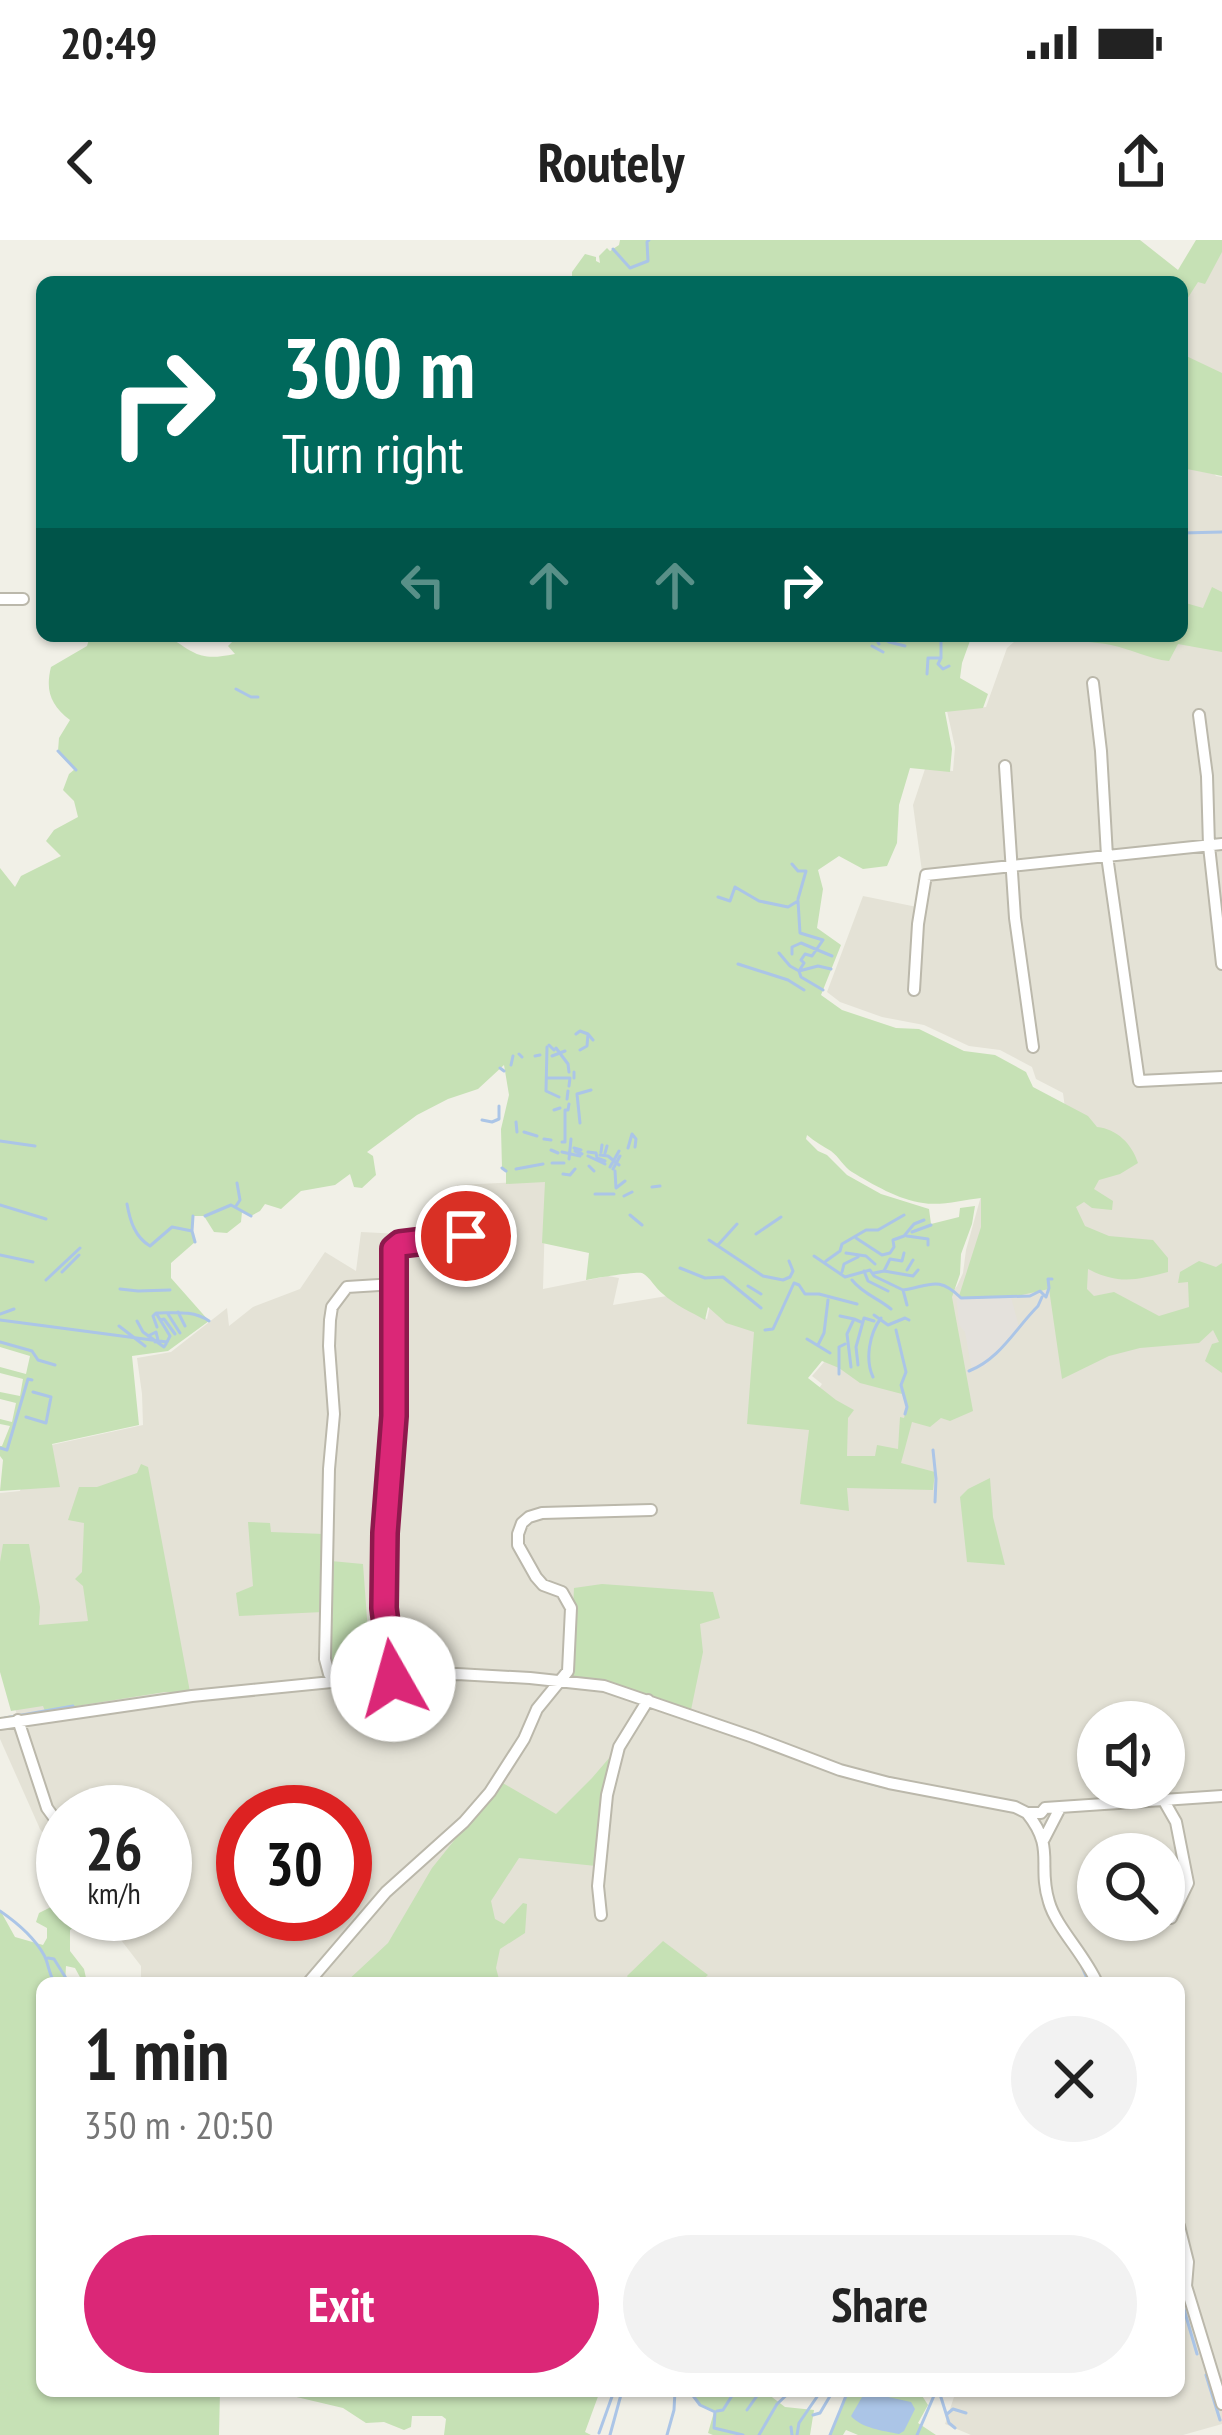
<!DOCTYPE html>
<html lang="en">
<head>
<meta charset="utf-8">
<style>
	:root { --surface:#fff; --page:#f2f2f2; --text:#222; --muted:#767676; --accent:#db2777 }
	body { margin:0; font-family:"PT Sans Narrow",sans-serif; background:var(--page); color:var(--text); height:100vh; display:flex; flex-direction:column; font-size:45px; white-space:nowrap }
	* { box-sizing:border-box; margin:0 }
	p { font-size:39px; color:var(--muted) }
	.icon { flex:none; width:66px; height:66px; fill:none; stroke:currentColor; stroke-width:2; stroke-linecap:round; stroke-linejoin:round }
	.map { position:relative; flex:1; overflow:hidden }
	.sheet { position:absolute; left:36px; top:1737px; width:1149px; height:420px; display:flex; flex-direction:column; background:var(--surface); border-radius:18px; box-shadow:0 3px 9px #0004 }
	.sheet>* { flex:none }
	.banner { position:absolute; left:36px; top:36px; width:1152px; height:366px; border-radius:18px; box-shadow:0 3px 9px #0004; background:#00695c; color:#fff; overflow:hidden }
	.fabs { position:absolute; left:1077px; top:1461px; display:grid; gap:24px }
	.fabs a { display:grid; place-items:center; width:108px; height:108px; border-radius:50%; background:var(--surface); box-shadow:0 3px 9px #0004; font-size:60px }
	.speed { position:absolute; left:36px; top:1545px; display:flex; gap:24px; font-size:60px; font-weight:700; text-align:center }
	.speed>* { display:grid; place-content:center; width:156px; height:156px; border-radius:50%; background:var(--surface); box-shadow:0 3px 9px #0004; line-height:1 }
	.speed small { font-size:30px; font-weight:400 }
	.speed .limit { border:18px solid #d22; background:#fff; color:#111 }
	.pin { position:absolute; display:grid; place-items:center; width:102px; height:102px; color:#fff; margin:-51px; border:6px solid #fff; border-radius:50%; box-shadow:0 3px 12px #0007 }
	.me { position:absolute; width:132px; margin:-66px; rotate:353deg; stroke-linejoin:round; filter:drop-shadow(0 0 9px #0008) }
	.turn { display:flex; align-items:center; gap:42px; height:252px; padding:0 48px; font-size:54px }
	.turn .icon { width:156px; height:156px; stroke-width:2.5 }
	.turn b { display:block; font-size:84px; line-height:102px }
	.lanes { display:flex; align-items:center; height:114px; padding:0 48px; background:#0003; justify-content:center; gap:60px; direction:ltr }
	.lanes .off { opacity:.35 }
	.round { display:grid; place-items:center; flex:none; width:126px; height:126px; border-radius:63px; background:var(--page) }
	.overview { display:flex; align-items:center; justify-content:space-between; height:204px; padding:0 48px }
	h1 { font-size:72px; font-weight:600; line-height:90px }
	.primary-button { display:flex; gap:24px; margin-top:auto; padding:24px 48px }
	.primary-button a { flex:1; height:138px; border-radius:72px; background:var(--accent); color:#fff; font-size:48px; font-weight:600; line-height:138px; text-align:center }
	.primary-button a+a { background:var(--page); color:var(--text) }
	.status { display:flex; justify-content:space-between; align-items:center; height:84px; padding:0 60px; background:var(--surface); direction:ltr }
	.status svg { height:33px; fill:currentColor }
	header { display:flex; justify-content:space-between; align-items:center; height:156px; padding:0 48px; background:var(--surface); font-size:54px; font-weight:600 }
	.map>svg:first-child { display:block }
</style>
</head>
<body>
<div class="status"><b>20:49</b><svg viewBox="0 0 49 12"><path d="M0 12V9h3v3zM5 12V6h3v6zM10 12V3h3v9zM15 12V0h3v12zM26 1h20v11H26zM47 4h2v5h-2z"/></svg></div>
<header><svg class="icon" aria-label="back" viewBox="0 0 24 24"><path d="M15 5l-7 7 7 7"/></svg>Routely<svg class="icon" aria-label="share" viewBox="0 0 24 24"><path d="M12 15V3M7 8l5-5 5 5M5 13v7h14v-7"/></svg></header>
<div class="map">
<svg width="1222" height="2195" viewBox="0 0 1222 2195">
	<rect width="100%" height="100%" fill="#f1f0e7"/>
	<!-- residential -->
	<path fill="#e4e2d6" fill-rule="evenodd" d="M1222 0V150L1182 123V42H1133L1180 33Z
		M1182 196 1216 236 1222 237V2184L1183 2195H971L945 2184 956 2151H1179V1743H141V1726L101 1674H165V1572H63V1619L40 1589 0 1499V1481L17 1475 0 1417V1253L20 1251 33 1209 143 1185 142 1154 137 1118 171 1112 227 1068 229 1086 253 1067 300 1049 325 1012 356 1031 361 992 420 995 455 990 457 945 546 941 543 1049 608 1036 619 1038 613 1065 667 1056 707 1079 710 1065 756 1090 809 1162 822 1144 812 1136 825 1121 929 1083 957 1046 963 1033 966 1010 986 938 1065 868 1063 853 1036 839 1032 827 1000 810 969 806 924 785 882 777 840 762 827 752 863 656 917 667 923 639 913 565 925 529 953 531 955 507 947 471 986 467 1007 408 1021 396H1182ZM1098 1482H1164V1548H1098ZM243 1572H345V1674H243ZM1098 1614H1164V1680H1098Z"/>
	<!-- industrial -->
	<path fill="#e4e1dc" d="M956 1054 966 1059 1011 1057 1019 1087 986 1125 972 1131 965 1092 959 1085Z"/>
	<!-- green -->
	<path fill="#c6e1b5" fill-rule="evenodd" d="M620 0H1140L1178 30 1196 0H1222V12L1205 44 1198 42 1182 67V42H572V32L585 14 596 17V21L600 23 599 16 607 8 610 11 619 5Z
		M1182 114 1222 133V236L1182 228Z
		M1212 347 1222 352V412L1178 404 1169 421C1149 419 1131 409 1111 405 1093 401 1078 403 1061 396H1182V362L1203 368Z
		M90 396H149L153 401 168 396C196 415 201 421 235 414L228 406 238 396H991L989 401 971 398 962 423 960 438 988 454 983 468 945 472 952 509 950 532 910 528 899 565 897 603 887 626 863 629 839 616 818 630 823 649 817 688 841 705 821 755 842 770 896 788 919 789 964 811 995 815 1026 832 1033 847 1088 876 1097 887C1117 889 1132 904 1138 923L1120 934 1099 940 1094 949 1113 961 1112 970 1092 968 1084 962 1076 967 1085 986 1109 996 1153 1000 1168 1018V1032C1136 1040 1119 1045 1088 1029L1087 1049 1094 1056 1114 1052 1159 1076 1189 1067 1188 1042 1178 1043 1180 1032 1199 1021 1216 1027 1222 1023V1133L1205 1121 1212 1104 1219 1102 1213 1090 1199 1103 1140 1108 1109 1116 1062 1139 1049 1049 1013 1057 966 1059 959 1056 981 987V958C963 960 941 966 923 963 899 960 872 944 852 932 844 927 839 917 831 911 823 906 815 902 807 895L806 899 818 911 827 915 847 935 881 954 929 969 931 984 959 977 960 968 975 966 972 984 961 1014 960 1034 952 1057 973 1171 950 1181 941 1178 930 1187 912 1182 901 1223 935 1232 933 1250 847 1248 849 1271 800 1264 809 1190 747 1184 754 1092 726 1083 708 1067 705 1080C691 1072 675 1065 663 1054 656 1049 650 1037 642 1033 638 1031 594 1038 586 1040L589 1013 542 1003 545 942 506 944V931L502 928 501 889 509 855 504 825 478 849 448 859 417 875 367 912 373 916 376 935 362 948 354 947 350 934 335 945 301 951 281 969 265 964 260 971 251 976 242 972 241 982 227 993 214 992 204 976H193L192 991 195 1002 171 1023V1038L209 1081 168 1111 132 1116 139 1185 52 1204 60 1247 0 1251 3 1220 0 1216V1206H2L10 1186 0 1184V1179L12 1182 16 1163 0 1159V1152L20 1156 23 1139 0 1133V1127L26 1134 30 1116 0 1107V628L15 647 21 636 61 616 46 601 54 590 78 577 74 561 63 550 69 534 75 529 58 511 59 498 70 480C51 465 45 451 51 427L87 406ZM822 1121 839 1128 860 1143 902 1154 907 1167 904 1178 900 1177 898 1209 877 1205 875 1216H847L848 1178 854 1170 836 1160 808 1138Z
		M141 1224 148 1227 190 1452H165L45 1471 43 1466 11 1471 0 1432V1322L3 1304H29L40 1367 39 1385 88 1381 83 1346 75 1339 82 1332 84 1283 68 1280 79 1247H97L137 1233Z
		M990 1238 993 1277 1005 1325 967 1322 960 1257 968 1249Z
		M248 1282 270 1283 271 1292 324 1294 323 1372 239 1376 236 1353 253 1346Z
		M331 1321 363 1324 371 1433 338 1438 332 1434 328 1419Z
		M602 1344 713 1352 720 1378 700 1384 703 1412 691 1470 574 1437 570 1433 574 1348Z
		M616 1510 596 1626 519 1618 491 1661 495 1679 504 1684 523 1663 527 1664 525 1693 500 1709 496 1728 500 1743H345L388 1703 432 1628 501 1542 556 1574 592 1538Z
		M63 1661V1674H88L90 1686 86 1692 77 1685 70 1690V1711L84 1729 86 1738 81 1739 75 1728 66 1726 65 1743H42V2151H220L219 2195H0V1670L15 1697 43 1705 47 1698V1688L36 1682 39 1673Z
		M663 1701 708 1735 699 1743H632L627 1736Z
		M289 2151H600L585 2192 591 2195H444L446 2179 442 2176H412L411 2187 404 2190 384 2182 366 2183 343 2168 288 2155Z
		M699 2151H764L785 2167 814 2170 810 2195H713L708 2193 714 2172 700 2165 695 2158Z
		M848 2151H919L928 2165 918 2183 936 2195H858L846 2190 843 2195H830Z"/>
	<!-- water -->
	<path fill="#abc5e7" d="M865 2152 911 2162 915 2169 904 2191 899 2194C884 2191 861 2188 851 2176Z"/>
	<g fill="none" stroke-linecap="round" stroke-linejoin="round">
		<!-- stream -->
		<path stroke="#abc5e7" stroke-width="3" d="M613 9 630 28 648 21 647 2 649 0
			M1182 293 1222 292
			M881 396 889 402 905 406
			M876 399 879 404
			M872 406 883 412
			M941 418 938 424 943 429 949 426
			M927 434 928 418H941V396
			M236 449 251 457H258
			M58 511 76 530
			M792 624 798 631H806L798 659
			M718 657 730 661 735 647 759 661 788 667 798 661 800 693 823 700 812 716 805 714 801 720 804 723 799 731 818 726 831 729
			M779 713 790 726 799 731 801 737 823 750
			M792 714V707L801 703 832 716
			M738 724 788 740 804 750
			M576 794 580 791 588 794 593 800
			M549 805 554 810
			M547 807 546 851 559 857
			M556 808 568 824 569 832
			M580 810 587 806 588 794
			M519 814 522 817
			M535 816 540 815
			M552 816 565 811
			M511 825 513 816
			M500 828 504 831
			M574 832V838
			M547 838H570L569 846
			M567 859 568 851
			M554 870 560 868
			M482 880 492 882 499 879V866
			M516 882 517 892
			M580 883 577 854 591 850
			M524 892 537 896
			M544 899 551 900
			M0 901 35 906
			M562 902H565V870H568L569 864
			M574 908 581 910
			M628 908 632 894 636 899 635 907
			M551 910 558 913
			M575 911 582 914
			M562 912 580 916
			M588 912 596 913 597 918 605 921
			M601 912 602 905
			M605 913 607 906
			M600 915 608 916 619 925
			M588 916 605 924
			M569 919 571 899
			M552 923H564
			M589 926 594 931
			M610 927 619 911
			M502 928 506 931
			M516 929 543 924
			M613 929 620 916
			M615 931 616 948 625 941
			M563 934 570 935 575 929
			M652 947 660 946
			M595 954H614
			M624 956 632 952
			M127 964C130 981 135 997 150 1006L172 987 192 991
			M0 965 46 979
			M236 966 240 960 237 943
			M630 975 642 985
			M193 976 192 991 195 1002
			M205 976 231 965 251 976
			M912 992 931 985
			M756 994 781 977
			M907 996 928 999V1005
			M856 998 882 1015 890 1013 894 1007 893 1000 904 996 914 984 924 980
			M709 1000 763 1036 783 1040 790 1037 793 1031 789 1021
			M718 1005 737 984
			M846 1013 866 1016 875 1024
			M0 1015 33 1022
			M814 1016 845 1037 870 1030 874 1036 903 1050C930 1046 938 1035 961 1058L1030 1056 1040 1051 1046 1057 1049 1048 1048 1039H1052
			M826 1021 840 1011 842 1004 866 990H878L904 975
			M680 1028 705 1038 723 1037 761 1068
			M907 1030 913 1020
			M864 1031 868 1041 888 1051
			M884 1031 890 1019 902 1021 904 1013
			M62 1032 79 1015
			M842 1032 844 1024 858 1017
			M874 1033 884 1031 913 1036 918 1030
			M46 1040 80 1008
			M852 1040C863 1054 878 1058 891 1069
			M748 1046 761 1054
			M120 1049 138 1051 170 1050
			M903 1050 907 1065
			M178 1072 185 1086
			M0 1074 14 1069
			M168 1074 180 1093
			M874 1075 888 1085 905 1078 909 1080
			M840 1076 854 1079
			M0 1080 167 1102 170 1096 156 1073
			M160 1080 164 1079 175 1094
			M137 1081 143 1092 164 1107 166 1104
			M119 1086 145 1106
			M157 1087 153 1076 156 1073C174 1073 193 1070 209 1081
			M765 1090 773 1089 794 1043 799 1045 805 1054H819L857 1064
			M896 1090 906 1132 901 1145 907 1167 905 1174
			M148 1096 156 1092 158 1100 155 1102
			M807 1099 830 1113
			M0 1102 32 1111 38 1120 55 1125
			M818 1105 824 1093 828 1060
			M858 1125 856 1107 864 1078 874 1081
			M851 1127 847 1094 854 1079 861 1082
			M969 1131C1000 1119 1015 1089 1038 1066L1042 1057
			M839 1134V1107L845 1104
			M873 1137C865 1120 869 1094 881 1078
			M26 1177 46 1183 51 1157 33 1152
			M0 1208 7 1210 28 1139 32 1140
			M933 1210 936 1239 935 1262
			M5 1478 73 1466
			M865 1542 880 1546
			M0 1671C16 1682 34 1697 44 1715 49 1724 48 1733 55 1743
			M48 1718 54 1719 69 1743
			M1082 1727 1089 1743
			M1179 2012 1184 2027
			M1179 2052 1197 2114
			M1206 2135 1220 2180
			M672 2151 691 2153 700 2165 715 2172 714 2188 743 2195
			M912 2151 920 2152
			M939 2151 949 2183 955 2188
			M747 2170 759 2153 755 2151
			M717 2171 723 2170 735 2151
			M947 2174 953 2169 966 2173
			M813 2175 820 2173 833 2151
			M791 2187 792 2195
			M599 2193 614 2151
			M610 2195 622 2151
			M667 2195 674 2170 675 2151
			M759 2195 777 2164 791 2151
			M797 2195 799 2183 821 2151
			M830 2195 848 2151
			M917 2195 936 2151"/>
		<!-- minor casing -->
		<g stroke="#bbb8ab" stroke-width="14">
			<path id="minor" d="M0 359H23
				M1093 443 1101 511 1107 616 1139 841 1222 837
				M1199 475 1207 536 1209 606 1222 724
				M1005 526 1015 678 1033 807
				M914 750 918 684 926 635 1222 604
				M393 1439 384 1368 385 1293 394 1176V1009L400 1003 466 996
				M336 1442 329 1434 325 1419 329 1229 334 1174 329 1106 330 1080 332 1067 347 1047 395 1044
				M18 1480 47 1568 63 1590
				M0 1484 192 1456 372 1438 406 1440 457 1434 530 1438 604 1446 753 1497 840 1530 889 1543 1015 1567 1027 1573H1041L1045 1568 1222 1556
				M1164 1561 1176 1582 1188 1643 1171 1678
				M1027 1573C1056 1609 1037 1624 1049 1662 1056 1687 1085 1715 1097 1743
				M1044 1599 1060 1568
				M601 1675 598 1646 607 1555 619 1507 648 1460
				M308 1743 386 1652 464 1582 490 1552 524 1499 537 1469 568 1431 571 1368 562 1352 543 1345 536 1337 518 1305V1294L522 1283 529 1277 542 1273 651 1270
				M1179 1986 1188 2022 1186 2046 1222 2164"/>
		</g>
		<!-- minor -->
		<use href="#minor" stroke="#fff" stroke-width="10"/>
	</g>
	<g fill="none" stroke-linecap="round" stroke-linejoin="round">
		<!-- route casing -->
		<g stroke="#8e194d" stroke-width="30">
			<path id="route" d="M393 1439 384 1368 385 1293 394 1176V1009L400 1004 466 996"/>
		</g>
		<!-- route -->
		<use href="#route" stroke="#db2777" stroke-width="21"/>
	</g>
</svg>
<div class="fabs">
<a><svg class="icon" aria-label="sound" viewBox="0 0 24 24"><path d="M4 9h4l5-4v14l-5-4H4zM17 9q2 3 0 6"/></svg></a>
<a><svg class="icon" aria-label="search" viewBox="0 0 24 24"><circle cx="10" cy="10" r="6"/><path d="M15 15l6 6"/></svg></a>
</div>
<div class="speed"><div>26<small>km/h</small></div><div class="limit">30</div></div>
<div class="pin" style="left:466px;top:996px;background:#d93025"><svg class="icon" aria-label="arrive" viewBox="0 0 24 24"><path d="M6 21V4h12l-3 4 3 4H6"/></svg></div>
<svg class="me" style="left:393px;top:1439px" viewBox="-20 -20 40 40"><circle r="19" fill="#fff"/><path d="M0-13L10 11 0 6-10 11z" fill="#db2777"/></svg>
<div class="banner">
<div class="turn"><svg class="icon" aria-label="right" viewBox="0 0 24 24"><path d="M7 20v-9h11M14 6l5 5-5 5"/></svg><div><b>300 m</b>Turn right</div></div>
<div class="lanes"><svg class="icon off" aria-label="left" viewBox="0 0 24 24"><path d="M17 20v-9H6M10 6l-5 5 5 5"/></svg><svg class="icon off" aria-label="ahead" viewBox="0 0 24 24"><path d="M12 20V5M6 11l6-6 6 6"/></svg><svg class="icon off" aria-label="ahead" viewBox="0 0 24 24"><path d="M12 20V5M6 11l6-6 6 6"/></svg><svg class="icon" aria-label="right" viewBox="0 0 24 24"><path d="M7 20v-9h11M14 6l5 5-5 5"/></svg></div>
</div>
<section class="sheet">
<div class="overview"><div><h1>1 min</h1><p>350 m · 20:50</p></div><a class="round"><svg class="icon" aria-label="close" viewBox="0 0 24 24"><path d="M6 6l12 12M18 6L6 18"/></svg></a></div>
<div class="primary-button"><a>Exit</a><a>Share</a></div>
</section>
</div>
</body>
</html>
